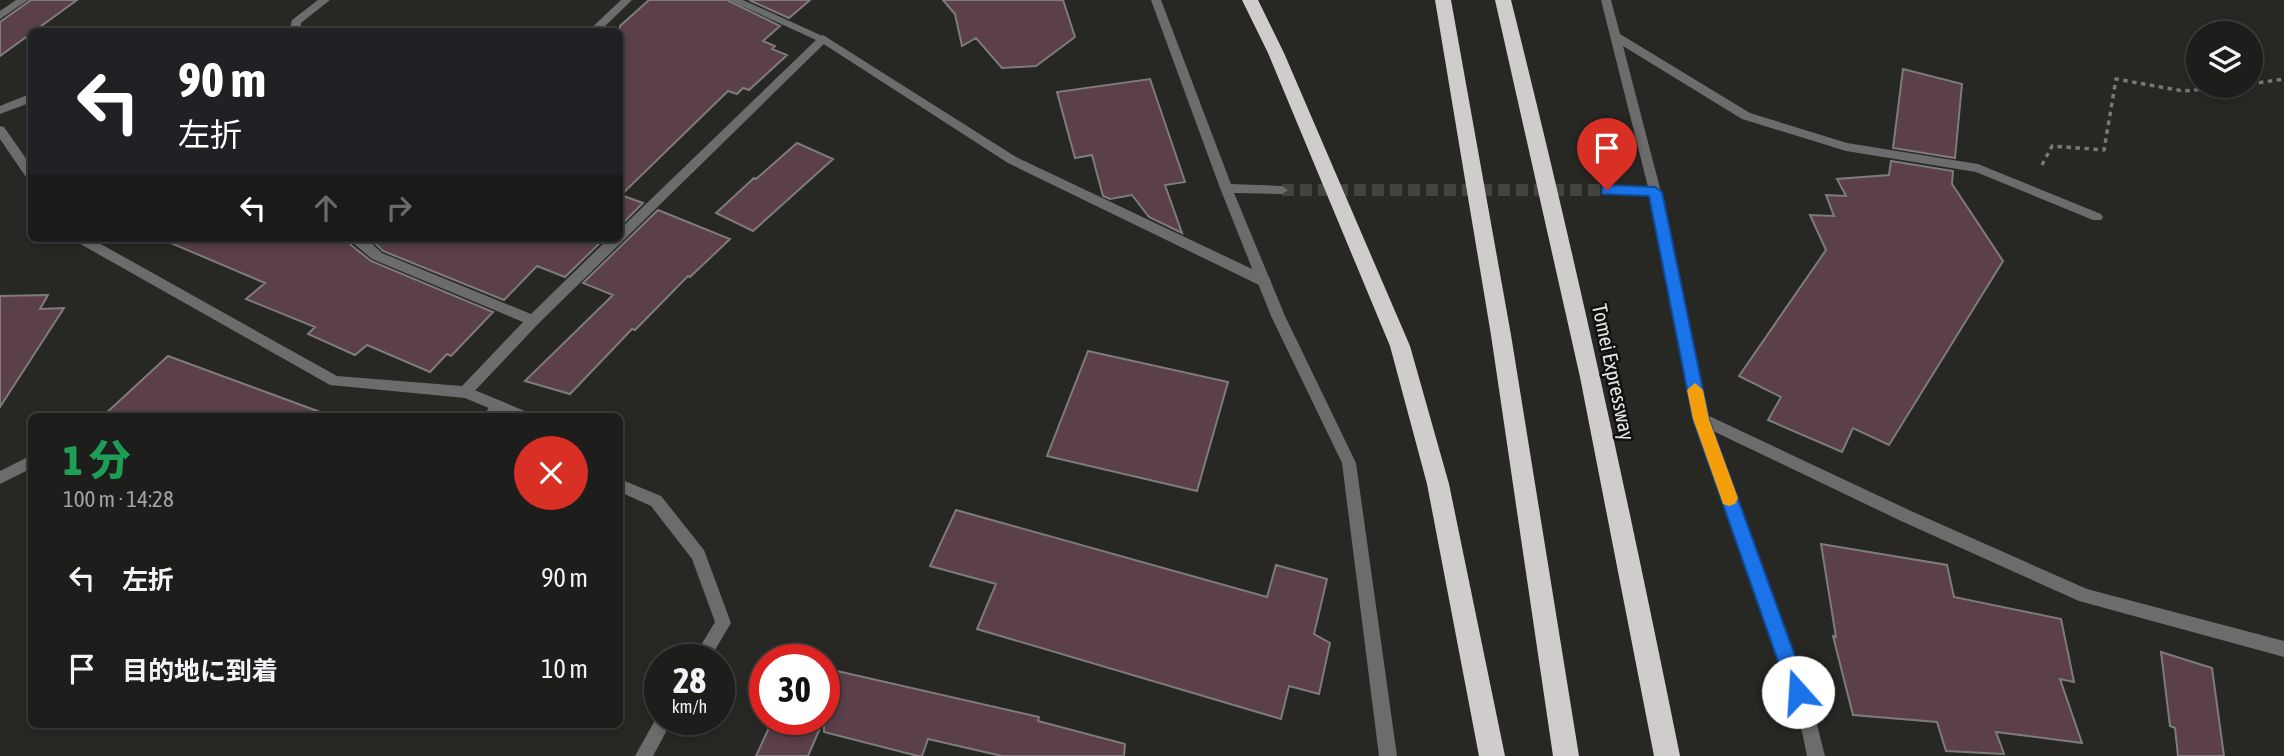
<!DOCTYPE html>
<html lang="ja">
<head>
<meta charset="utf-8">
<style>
	:root { --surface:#1d1d1b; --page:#2a2a28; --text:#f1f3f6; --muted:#a0a2a3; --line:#3b3b3a }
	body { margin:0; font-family:"Asap Condensed","Noto Sans JP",sans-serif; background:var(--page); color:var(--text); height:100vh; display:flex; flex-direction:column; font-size:26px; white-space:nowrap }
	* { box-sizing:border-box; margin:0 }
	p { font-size:23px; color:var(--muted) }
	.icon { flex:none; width:38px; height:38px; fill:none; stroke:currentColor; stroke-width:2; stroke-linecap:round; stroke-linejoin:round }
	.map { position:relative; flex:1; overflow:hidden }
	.side { position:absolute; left:28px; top:413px; width:595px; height:315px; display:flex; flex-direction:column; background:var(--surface); border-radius:10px; box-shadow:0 4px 10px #0003,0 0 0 2px var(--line) }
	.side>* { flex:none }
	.top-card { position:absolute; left:28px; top:28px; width:595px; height:214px; border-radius:10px; box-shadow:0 4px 10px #0003,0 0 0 2px var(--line); background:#202124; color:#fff; overflow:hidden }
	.buttons { position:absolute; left:2186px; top:21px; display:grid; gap:14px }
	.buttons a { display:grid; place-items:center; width:77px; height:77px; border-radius:50%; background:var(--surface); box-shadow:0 4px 10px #0003,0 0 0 2px var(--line); font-size:35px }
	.speed { position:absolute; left:644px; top:644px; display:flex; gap:14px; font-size:35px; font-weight:700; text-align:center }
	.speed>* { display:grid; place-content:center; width:91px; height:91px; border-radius:50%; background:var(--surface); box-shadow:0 4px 10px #0003,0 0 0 2px var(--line); line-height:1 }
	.speed small { font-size:18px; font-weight:400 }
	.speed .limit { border:10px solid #d22; background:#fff; color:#111 }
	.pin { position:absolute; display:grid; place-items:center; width:60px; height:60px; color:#fff; margin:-72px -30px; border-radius:50% 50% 50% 0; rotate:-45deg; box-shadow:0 0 7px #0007 }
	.pin .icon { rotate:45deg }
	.me { position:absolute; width:77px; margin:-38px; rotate:341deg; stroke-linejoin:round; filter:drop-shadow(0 0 5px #0008) }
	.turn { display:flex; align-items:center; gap:24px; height:147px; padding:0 35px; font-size:32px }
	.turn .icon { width:91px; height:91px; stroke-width:2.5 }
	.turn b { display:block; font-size:49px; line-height:60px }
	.lanes { display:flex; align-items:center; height:66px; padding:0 35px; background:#0003; justify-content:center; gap:35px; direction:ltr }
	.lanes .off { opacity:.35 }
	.round { display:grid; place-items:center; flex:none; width:74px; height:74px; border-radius:37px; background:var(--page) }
	.head { display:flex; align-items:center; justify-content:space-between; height:119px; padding:0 35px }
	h1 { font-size:42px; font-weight:800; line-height:52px; color:#1e9e55 }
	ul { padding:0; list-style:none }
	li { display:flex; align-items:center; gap:21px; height:91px; padding:0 35px }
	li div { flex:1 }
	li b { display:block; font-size:26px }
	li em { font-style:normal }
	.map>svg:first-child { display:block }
</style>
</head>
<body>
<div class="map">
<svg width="2284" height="756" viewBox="0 0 2284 756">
	<rect width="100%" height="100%" fill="#272724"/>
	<!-- building -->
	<path fill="#5b3f49" stroke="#7e7b7c" stroke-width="2" d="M31 0H77L0 56V22Z
		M649 0H727L780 26 763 41 775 46 772 49 787 55 749 90 743 88 737 94 728 91 621 195 643 203 620 226V26Z
		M749 0H810L789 18Z
		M943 0H1063L1075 37 1036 66 1002 68 976 38 962 46 955 14Z
		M1903 69 1962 84 1955 158 1893 148Z
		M1150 79 1185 182 1165 185 1182 233 1149 217 1132 195 1110 199 1103 196 1092 155 1075 158 1057 92Z
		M797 143 833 159 753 231 716 213 754 178 756 179Z
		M1891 161 1953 171 1952 184 2003 261 1889 445 1853 428 1842 452 1768 420 1781 397 1739 376 1826 250 1810 215 1834 216 1826 195 1846 196 1837 179 1889 175Z
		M658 210 730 239 690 277 688 276 635 330 632 329 570 394 525 381 613 295 583 283Z
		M159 238H350L351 245 371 261 493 312 451 356 447 354 430 372 367 345 355 355 308 334 315 327 246 299 265 283Z
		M370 238H605L565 277 537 266 504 300 383 251Z
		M48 295 40 309 64 308 0 407V296Z
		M1088 351 1228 382 1197 491 1047 456Z
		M168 356 320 412 319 416H103Z
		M956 510 1267 597 1276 565 1327 579 1314 634 1330 643 1319 694 1289 686 1281 719 977 629 996 584 930 566Z
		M1821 544 1947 565 1954 597 2061 619 2074 682 2060 679 2082 743 1996 732 2004 754 1946 751 1937 722 1853 715 1833 636 1836 637Z
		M2161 652 2212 668 2224 756H2178L2175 728 2170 726Z
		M824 668 1039 717 1038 721 1125 744 1124 756H1002L928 739 922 756H918L824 732V719L808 756H756L773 719H824Z"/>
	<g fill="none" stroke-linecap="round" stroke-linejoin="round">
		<!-- minor-tunnel -->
		<path stroke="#434340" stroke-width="12" stroke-dasharray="12 6" stroke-linecap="butt" d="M1282 190H1607"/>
		<!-- path -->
		<path stroke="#787876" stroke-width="3.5" stroke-dasharray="4.5 4.5" stroke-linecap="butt" d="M2250 84 2284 79
			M2042 165 2052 146 2104 150 2116 79 2183 91 2238 86"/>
		<!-- service -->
		<path fill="#6d6c6c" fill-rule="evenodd" d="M823 35 1016 157 1269 277 1271 281 1269 285H1259L1008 163 819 41 817 39Z
			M465 386 527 412 529 416H508L460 396 458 392 460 388Z
			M620 479 661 496 704 550 731 623 709 660H692L715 622 692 559 651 506 620 492Z"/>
		<!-- minor -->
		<path fill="#6d6c6c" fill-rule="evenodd" d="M16 0H28L0 19V11Z
			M318 0H330L301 23 300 32H289L292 20Z
			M621 0H632L599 32H587Z
			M729 0H743L829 39 538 324 470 396 465 398 330 385 75 241 74 238H90L337 376 462 386 523 322 372 259 353 243V238H366L382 253 531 314 609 238H620V229L816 40Z
			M1151 0H1161L1231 184 1282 186 1288 190 1282 194 1234 193 1285 316 1356 463 1397 756H1379L1342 463 1271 316 1220 188Z
			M1601 0H1611L1620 34 1750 113 1847 143 1978 164 2101 214 2103 217 2101 220H2093L1976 172 1846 151 1742 119 1623 46 1661 192 1707 415 1911 511 2087 589 2284 641V657L2079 601 1901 521 1713 431 1815 717 1825 756H1807L1799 717 1694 419 1650 196 1607 194 1601 190 1607 186 1648 187Z
			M32 93V102L0 114V106Z
			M0 126 4 127 32 167V181L28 180 0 139Z
			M498 400 503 402 505 406 498 416H483L493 402Z
			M32 455V468L0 484V471Z
			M659 713 660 719H673L653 756H635Z"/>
		<!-- motorway -->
		<path fill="#d0cccc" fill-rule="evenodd" d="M1242 0H1258L1284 53 1410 346 1449 484 1505 756H1479L1427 484 1390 346 1268 53Z
			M1435 0H1451L1511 335 1579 756H1553L1491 335Z
			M1495 0H1511C1574 251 1629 503 1680 756H1654L1580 377Z"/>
	</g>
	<!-- route -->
	<path fill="#1a73e8" stroke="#114b97" stroke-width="2" d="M1607 185 1655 187 1662 192 1709 419 1808 692 1805 699 1798 701 1791 699 1789 692 1693 419 1649 196 1602 194V187Z"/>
	<!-- slow -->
	<path fill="#f59e0b" d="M1695 383 1703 390 1709 419 1738 498 1735 504 1729 506 1723 504 1721 498 1693 419 1687 390Z"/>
	<g text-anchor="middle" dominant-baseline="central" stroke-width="5" stroke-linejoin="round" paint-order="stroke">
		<!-- street labels -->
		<g font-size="21" fill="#e4e3e2" stroke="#10100f">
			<text transform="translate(1614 372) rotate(78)">Tomei Expressway</text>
		</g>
	</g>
</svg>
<div class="buttons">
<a><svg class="icon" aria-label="layers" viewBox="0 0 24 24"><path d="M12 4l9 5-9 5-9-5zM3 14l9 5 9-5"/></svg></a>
</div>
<div class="speed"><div>28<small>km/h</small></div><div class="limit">30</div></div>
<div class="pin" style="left:1607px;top:190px;background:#d93025"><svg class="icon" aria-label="arrive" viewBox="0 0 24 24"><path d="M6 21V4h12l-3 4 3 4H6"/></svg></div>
<svg class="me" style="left:1798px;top:692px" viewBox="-20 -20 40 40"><circle r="19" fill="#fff"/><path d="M0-13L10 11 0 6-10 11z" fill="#1a73e8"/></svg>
<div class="top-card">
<div class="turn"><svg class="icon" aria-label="left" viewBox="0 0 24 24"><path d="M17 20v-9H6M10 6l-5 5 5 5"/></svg><div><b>90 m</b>左折</div></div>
<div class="lanes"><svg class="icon" aria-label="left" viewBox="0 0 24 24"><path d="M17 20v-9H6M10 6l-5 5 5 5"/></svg><svg class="icon off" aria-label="ahead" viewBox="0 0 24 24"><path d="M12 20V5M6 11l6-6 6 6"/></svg><svg class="icon off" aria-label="right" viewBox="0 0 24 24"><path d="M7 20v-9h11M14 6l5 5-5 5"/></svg></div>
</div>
<section class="side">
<div class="head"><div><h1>1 分</h1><p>100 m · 14:28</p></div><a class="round" style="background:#d93025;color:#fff"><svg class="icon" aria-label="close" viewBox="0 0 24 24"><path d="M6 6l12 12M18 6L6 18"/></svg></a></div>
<ul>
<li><svg class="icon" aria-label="left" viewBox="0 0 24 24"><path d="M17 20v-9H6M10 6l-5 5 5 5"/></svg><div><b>左折</b></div><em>90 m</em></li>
<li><svg class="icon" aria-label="arrive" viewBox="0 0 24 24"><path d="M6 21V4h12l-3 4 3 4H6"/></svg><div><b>目的地に到着</b></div><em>10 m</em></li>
</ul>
</section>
</div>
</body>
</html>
